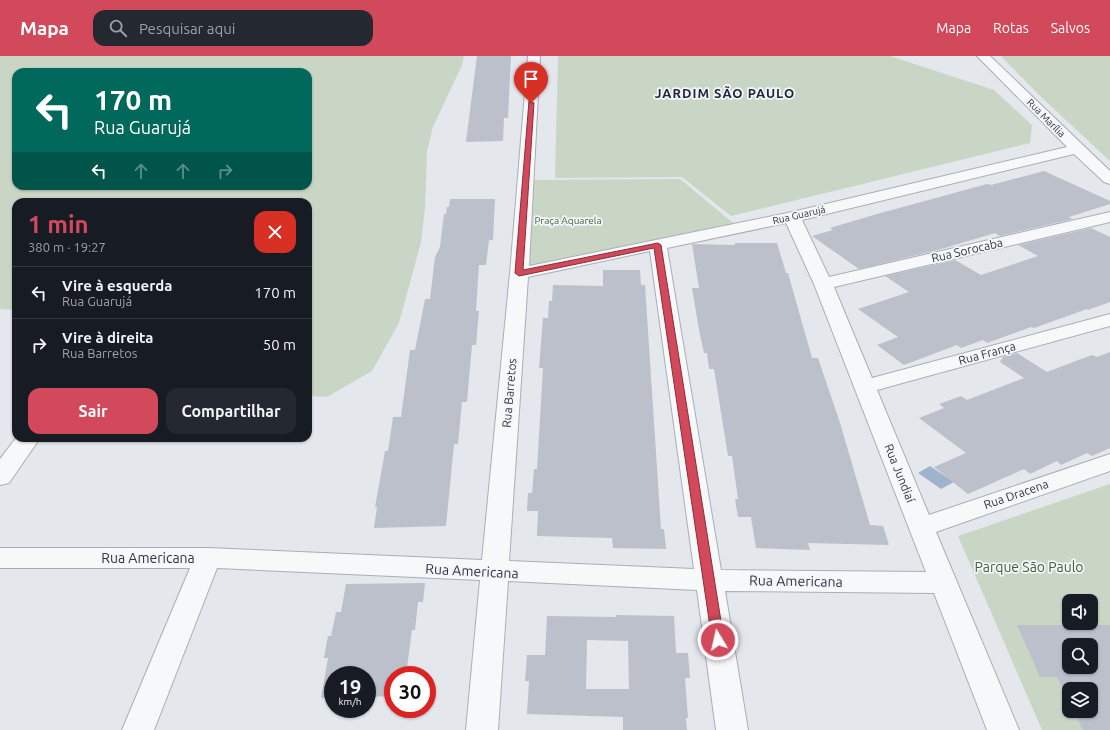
<!DOCTYPE html>
<html lang="pt">
<head>
<meta charset="utf-8">
<style>
	:root { --surface:#171b24; --page:#242831; --text:#f1f3f6; --muted:#9ea1a6; --line:#363941; --accent:#d1495b }
	body { margin:0; font-family:Ubuntu,sans-serif; background:var(--page); color:var(--text); height:100vh; display:flex; flex-direction:column; font-size:15px; white-space:nowrap }
	* { box-sizing:border-box; margin:0 }
	p { font-size:13px; color:var(--muted) }
	.icon { flex:none; width:22px; height:22px; fill:none; stroke:currentColor; stroke-width:2; stroke-linecap:round; stroke-linejoin:round }
	.map { position:relative; flex:1; overflow:hidden }
	.panel { position:absolute; left:12px; top:142px; width:300px; height:244px; display:flex; flex-direction:column; background:var(--surface); border-radius:12px; box-shadow:0 1px 3px #0004 }
	.panel>* { flex:none }
	.top-card { position:absolute; left:12px; top:12px; width:300px; height:122px; border-radius:12px; box-shadow:0 1px 3px #0004; background:#00695c; color:#fff; overflow:hidden }
	.fabs { position:absolute; left:1062px; top:538px; display:grid; gap:8px }
	.fabs a { display:grid; place-items:center; width:36px; height:36px; border-radius:8px; background:var(--surface); box-shadow:0 1px 3px #0004; font-size:20px }
	.speed { position:absolute; left:324px; top:610px; display:flex; gap:8px; font-size:20px; font-weight:700; text-align:center }
	.speed>* { display:grid; place-content:center; width:52px; height:52px; border-radius:50%; background:var(--surface); box-shadow:0 1px 3px #0004; line-height:1 }
	.speed small { font-size:10px; font-weight:400 }
	.speed .limit { border:6px solid #d22; background:#fff; color:#111 }
	.pin { position:absolute; display:grid; place-items:center; width:34px; height:34px; color:#fff; margin:-41px -17px; border-radius:50% 50% 50% 0; rotate:-45deg; box-shadow:0 0 4px #0007 }
	.pin .icon { rotate:45deg }
	.me { position:absolute; width:44px; margin:-22px; rotate:351deg; stroke-linejoin:round; filter:drop-shadow(0 0 3px #0008) }
	.turn { display:flex; align-items:center; gap:14px; height:84px; padding:0 16px; font-size:18px }
	.turn .icon { width:52px; height:52px; stroke-width:2.5 }
	.turn b { display:block; font-size:28px; line-height:34px }
	.lanes { display:flex; align-items:center; height:38px; padding:0 16px; background:#0003; justify-content:center; gap:20px; direction:ltr }
	.lanes .off { opacity:.35 }
	.round { display:grid; place-items:center; flex:none; width:42px; height:42px; border-radius:12px; background:var(--page) }
	.head { display:flex; align-items:center; justify-content:space-between; height:68px; padding:0 16px }
	h1 { font-size:24px; font-weight:700; line-height:30px; color:var(--accent) }
	.primary-button { display:flex; gap:8px; margin-top:auto; padding:8px 16px }
	.primary-button a { flex:1; height:46px; border-radius:12px; background:var(--accent); color:#fff; font-size:16px; font-weight:700; line-height:46px; text-align:center }
	.primary-button a+a { background:var(--page); color:var(--text) }
	ul { padding:0; list-style:none }
	li { display:flex; align-items:center; gap:12px; height:52px; padding:0 16px; border-top:1px solid var(--line) }
	li div { flex:1 }
	li b { display:block; font-size:15px }
	li em { font-style:normal }
	header { display:flex; align-items:center; gap:24px; box-sizing:border-box; height:56px; padding:0 20px; background:var(--accent); color:#fff }
	header strong { font-size:19px }
	nav { display:flex; gap:22px; margin-inline-start:auto; font-size:14px }
	.search { width:280px; height:36px; background:var(--page); display:flex; align-items:center; gap:10px; box-sizing:border-box; padding:0 14px; border-radius:12px; color:var(--muted); font-size:15px }
	.map>svg:first-child { display:block }
</style>
</head>
<body>
<header>
<strong>Mapa</strong>
<div class="search"><svg class="icon" aria-label="search" viewBox="0 0 24 24"><circle cx="10" cy="10" r="6"/><path d="M15 15l6 6"/></svg>Pesquisar aqui</div>
<nav><a>Mapa</a><a>Rotas</a><a>Salvos</a></nav>
</header>
<div class="map">
<svg width="1110" height="674" viewBox="0 0 1110 674">
	<rect width="100%" height="100%" fill="#e4e7ec"/>
	<!-- green -->
	<path fill="#c9d6c5" fill-rule="evenodd" d="M0 0H464L462 9 433 71 427 95 425 152 421 186 399 267 372 315 327 341 308 340V146H16V254L0 253ZM16 16H308V130H16Z
		M558 0H890L994 34 1032 69 1030 87 731 160 682 121 555 122Z
		M1001 0H1110V105L1040 40Z
		M680 123 738 171 522 215 529 124Z
		M1110 428V674H1042L958 480ZM1069 545H1091V567H1069ZM1069 589H1091V611H1069ZM1069 633H1091V655H1069Z"/>
	<!-- water -->
	<path fill="#9fb4cc" d="M930 410 954 426 941 433 918 417Z"/>
	<!-- building -->
	<path fill="#bbc0ca" fill-rule="evenodd" d="M477 0H511L508 62H504L503 85 466 86Z
		M1044 115 1110 145V148L1069 161 1073 163 1000 180 995 177 938 194 859 213 812 180 833 174 830 172 877 158 987 128 991 129Z
		M450 143H495L493 184H489L486 209H479L476 255H479L476 289H472L467 346H462L458 388H454L446 470 374 472 377 451H375L385 395H388L393 361H401L410 294H415L425 243H430L435 201 440 191 444 158H446L447 151H449Z
		M1091 172 1110 181V246L1088 254 1087 253 1034 272 1031 271 987 287 983 284 961 292 957 289 904 309 877 289 898 281 858 253 909 236 885 220 955 204 981 219 1038 200 1018 189Z
		M735 187H777L786 217H788L812 302H818L840 367 870 469 883 470 889 489 808 487 810 494 756 492 751 461H738L735 443H738L732 400H728L714 313H709L707 297H704L699 274 692 232H699L692 188 735 189Z
		M603 214H640L641 229H645L661 473H664L666 493 613 492 612 482 537 480 538 455H527L528 437H532L534 413H537L543 312H539L543 262H548L549 245H552L553 229 603 230Z
		M1110 296V392L1092 400 1087 397 1061 409 1057 405 1030 418 1024 413 968 438 934 411 966 397 919 362 944 352 939 348 961 340 967 344 1024 322 1000 306 1003 301 1017 297 1047 316 1092 299 1097 301Z
		M425 527 423 546H418L415 574H412L406 619H393V640L367 641V619H333V641L321 642 328 602H324L328 580H331L336 556H341L346 528Z
		M616 559 674 560 676 597H688L690 622H685L688 662H686L687 674H623V661L527 658 529 625H525L527 599H545L547 560 616 561ZM587 584 628 585 629 633H586Z
		M1017 569H1110V674H1083L1074 655H1091V633H1069V645L1057 621H1040ZM1069 589H1091V611H1069Z"/>
	<g fill="none" stroke-linecap="round" stroke-linejoin="round">
		<!-- street casing -->
		<g stroke="#a9aeb7" stroke-width="2">
			<path id="street" d="M528 0H540L529 210 792 156 1067 91 977 0H990L1110 115V128L1104 126 1074 98 802 164 829 221 1110 156V166L834 231 872 322 1110 258V270L877 334 929 459 1110 398V415L936 476 1019 674H987L934 537 725 535 748 674H716L697 534 508 525 498 674H466L480 524 217 512 154 674H122L190 512H0V492H208L482 504 510 217ZM786 167 814 228 926 516 721 514 667 192ZM650 195 694 513 509 505 528 221Z
				M16 382H40L9 427 0 429V403Z"/>
		</g>
		<!-- street -->
		<use href="#street" fill="#f7f8fa" fill-rule="evenodd"/>
	</g>
	<!-- route -->
	<path fill="#d1495b" stroke="#882f3b" d="M529 45 534 47 523 214 658 187 661 189 724 584 723 587 718 589 714 587 712 584 654 192 519 220 515 217Z"/>
	<g text-anchor="middle" dominant-baseline="central" stroke-width="3.5" stroke-linejoin="round" paint-order="stroke">
		<!-- far-street labels -->
		<g font-size="10" fill="#2b3445" stroke="#f4f6f9">
			<text transform="translate(1046 62) rotate(45)">Rua Marília</text>
			<text transform="translate(799 159) rotate(-13)">Rua Guarujá</text>
		</g>
		<!-- far-park labels -->
		<g font-size="10" fill="#3f6138" stroke="#f4f6f9">
			<text x="568" y="164">Praça Aquarela</text>
		</g>
		<!-- street labels -->
		<g font-size="12" fill="#2b3445" stroke="#f4f6f9">
			<text transform="translate(967 194) rotate(-13)">Rua Sorocaba</text>
			<text transform="translate(987 297) rotate(-15)">Rua França</text>
			<text transform="translate(509 337) rotate(-85)">Rua Barretos</text>
			<text transform="translate(900 417) rotate(68)">Rua Jundiaí</text>
			<text transform="translate(1016 438) rotate(-19)">Rua Dracena</text>
		</g>
		<!-- far-district labels -->
		<g font-size="13" font-weight="bold" letter-spacing="1" fill="#1d2536" stroke="#f4f6f9">
			<text x="725" y="37">JARDIM SÃO PAULO</text>
		</g>
		<!-- near-street labels -->
		<g font-size="14" fill="#2b3445" stroke="#f4f6f9">
			<text x="148" y="502">Rua Americana</text>
			<text transform="translate(472 515) rotate(3)">Rua Americana</text>
			<text transform="translate(796 525) rotate(1)">Rua Americana</text>
		</g>
		<!-- near-park labels -->
		<g font-size="14" fill="#3f6138" stroke="#f4f6f9">
			<text x="1029" y="511">Parque São Paulo</text>
		</g>
	</g>
</svg>
<div class="fabs">
<a><svg class="icon" aria-label="sound" viewBox="0 0 24 24"><path d="M4 9h4l5-4v14l-5-4H4zM17 9q2 3 0 6"/></svg></a>
<a><svg class="icon" aria-label="search" viewBox="0 0 24 24"><circle cx="10" cy="10" r="6"/><path d="M15 15l6 6"/></svg></a>
<a><svg class="icon" aria-label="layers" viewBox="0 0 24 24"><path d="M12 4l9 5-9 5-9-5zM3 14l9 5 9-5"/></svg></a>
</div>
<div class="speed"><div>19<small>km/h</small></div><div class="limit">30</div></div>
<div class="pin" style="left:531px;top:47px;background:#d93025"><svg class="icon" aria-label="arrive" viewBox="0 0 24 24"><path d="M6 21V4h12l-3 4 3 4H6"/></svg></div>
<svg class="me" style="left:718px;top:584px" viewBox="-20 -20 40 40"><circle r="17" fill="#d1495b" stroke="#fff" stroke-width="3"/><path d="M0-11L8 9 0 5-8 9z" fill="#fff"/></svg>
<div class="top-card">
<div class="turn"><svg class="icon" aria-label="left" viewBox="0 0 24 24"><path d="M17 20v-9H6M10 6l-5 5 5 5"/></svg><div><b>170 m</b>Rua Guarujá</div></div>
<div class="lanes"><svg class="icon" aria-label="left" viewBox="0 0 24 24"><path d="M17 20v-9H6M10 6l-5 5 5 5"/></svg><svg class="icon off" aria-label="ahead" viewBox="0 0 24 24"><path d="M12 20V5M6 11l6-6 6 6"/></svg><svg class="icon off" aria-label="ahead" viewBox="0 0 24 24"><path d="M12 20V5M6 11l6-6 6 6"/></svg><svg class="icon off" aria-label="right" viewBox="0 0 24 24"><path d="M7 20v-9h11M14 6l5 5-5 5"/></svg></div>
</div>
<section class="panel">
<div class="head"><div><h1>1 min</h1><p>380 m · 19:27</p></div><a class="round" style="background:#d93025;color:#fff"><svg class="icon" aria-label="close" viewBox="0 0 24 24"><path d="M6 6l12 12M18 6L6 18"/></svg></a></div>
<ul>
<li><svg class="icon" aria-label="left" viewBox="0 0 24 24"><path d="M17 20v-9H6M10 6l-5 5 5 5"/></svg><div><b>Vire à esquerda</b><p>Rua Guarujá</p></div><em>170 m</em></li>
<li><svg class="icon" aria-label="right" viewBox="0 0 24 24"><path d="M7 20v-9h11M14 6l5 5-5 5"/></svg><div><b>Vire à direita</b><p>Rua Barretos</p></div><em>50 m</em></li>
</ul>
<div class="primary-button"><a>Sair</a><a>Compartilhar</a></div>
</section>
</div>
</body>
</html>
